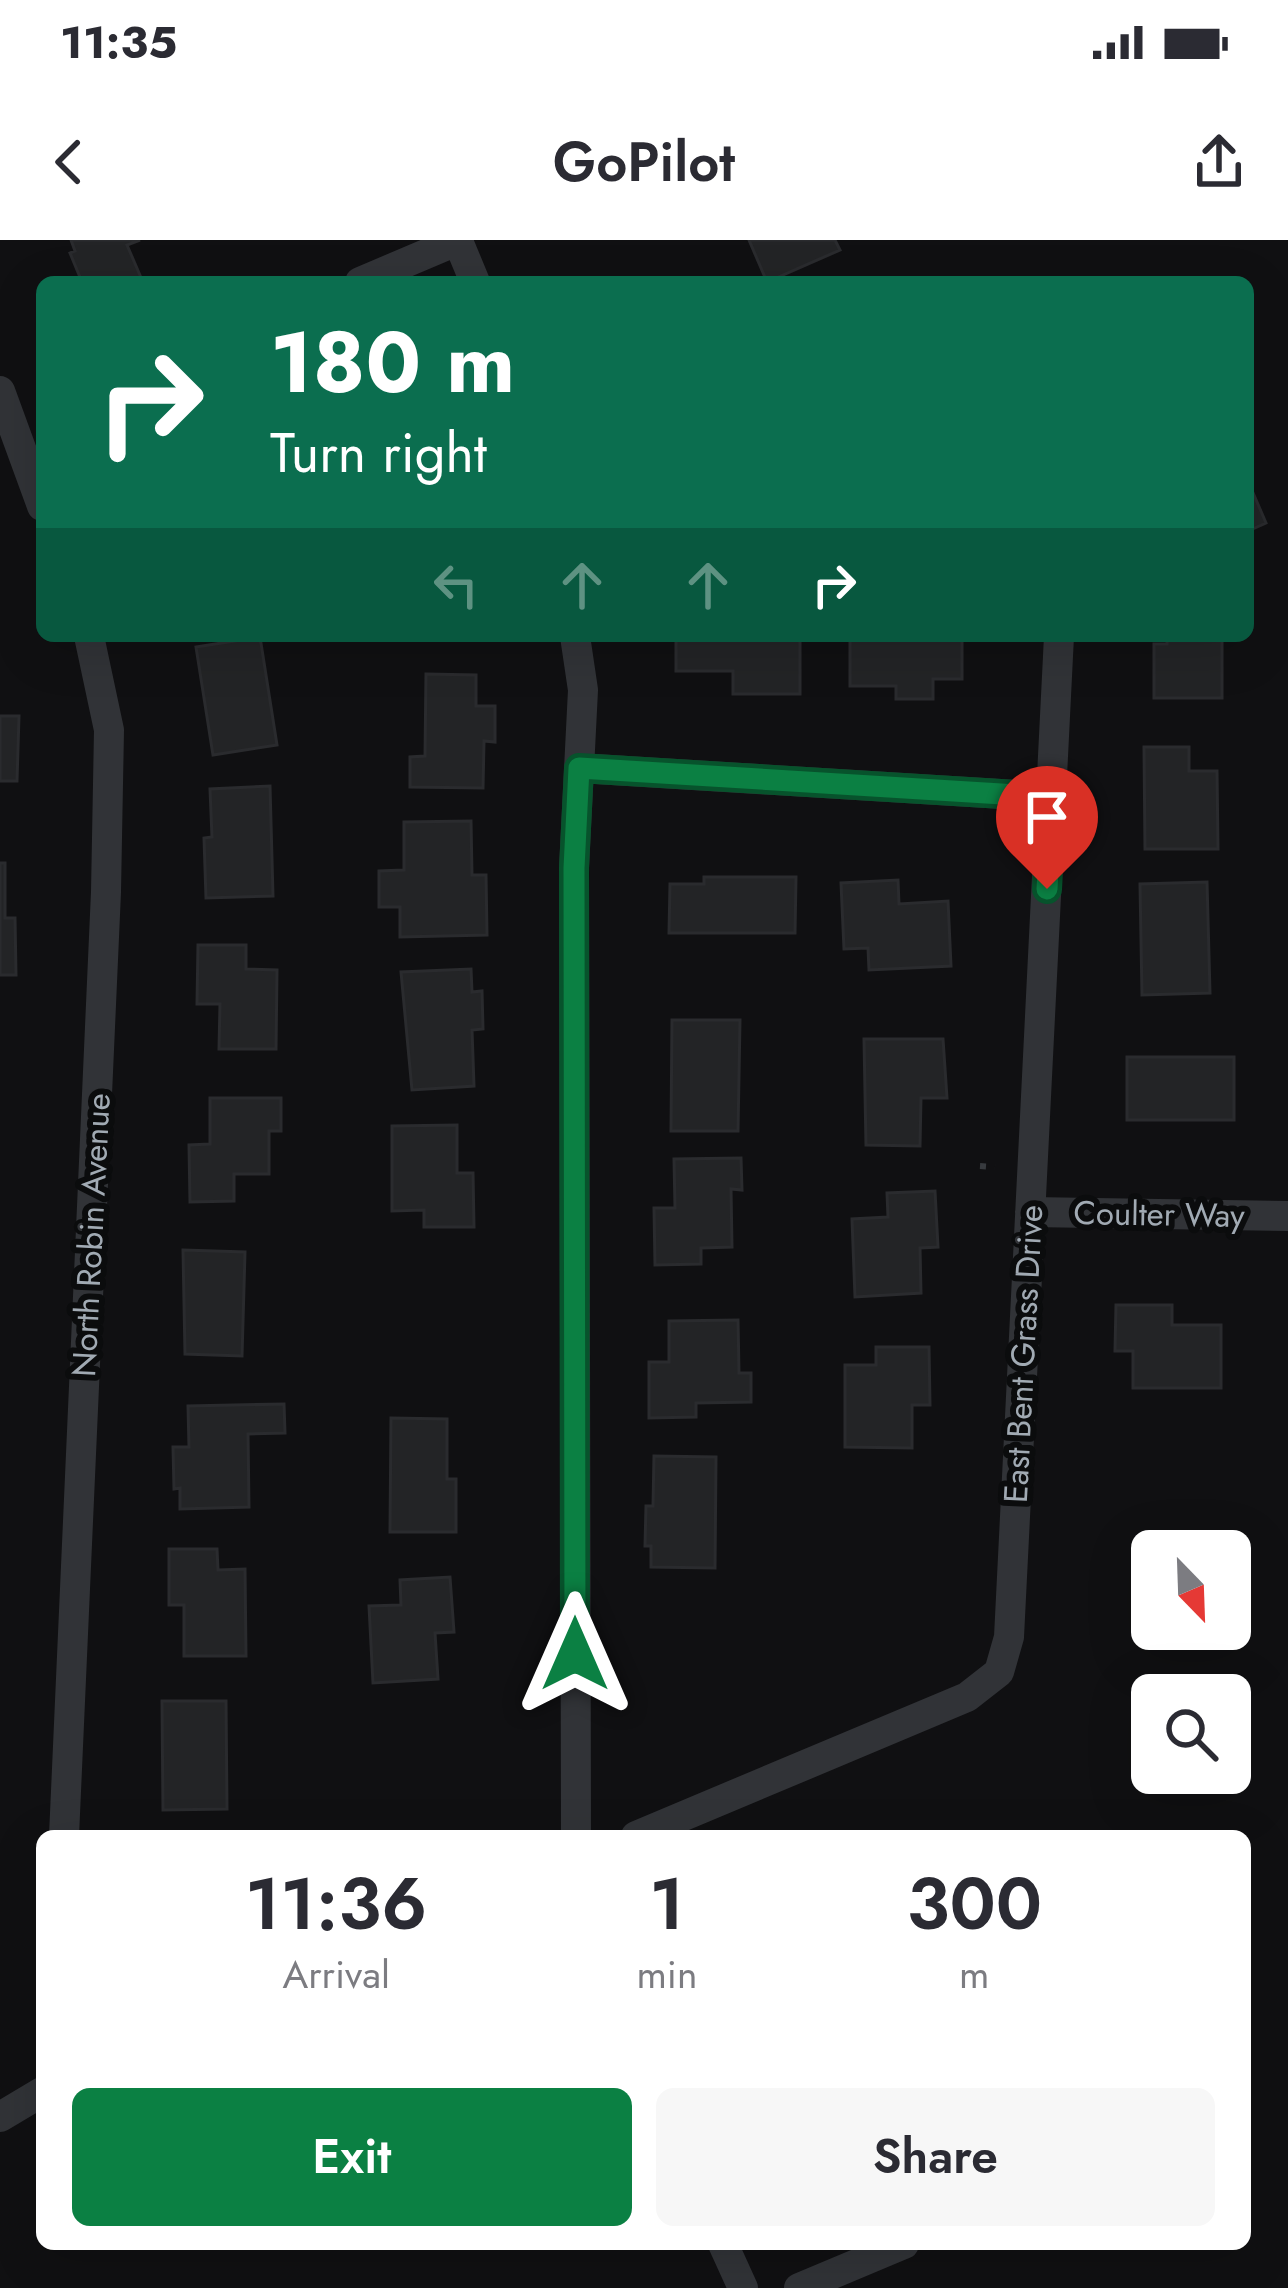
<!DOCTYPE html>
<html lang="en">
<head>
<meta charset="utf-8">
<style>
	:root { --surface:#fff; --page:#f7f7f7; --text:#2b2b33; --muted:#7c7c81; --accent:#0b8043 }
	body { margin:0; font-family:Jost,sans-serif; background:var(--page); color:var(--text); height:100vh; display:flex; flex-direction:column; font-size:45px; white-space:nowrap }
	* { box-sizing:border-box; margin:0 }
	p { font-size:39px; color:var(--muted) }
	.icon { flex:none; width:66px; height:66px; fill:none; stroke:currentColor; stroke-width:2; stroke-linecap:round; stroke-linejoin:round }
	.map { position:relative; flex:1; overflow:hidden }
	.panel { position:absolute; left:36px; top:1590px; width:1215px; height:420px; display:flex; flex-direction:column; background:var(--surface); border-radius:18px; box-shadow:0 12px 48px #0002 }
	.panel>* { flex:none }
	.banner { position:absolute; left:36px; top:36px; width:1218px; height:366px; border-radius:18px; box-shadow:0 12px 48px #0002; background:#0b6e4f; color:#fff; overflow:hidden }
	.needle { width:78px; rotate:157deg }
	.buttons { position:absolute; left:1131px; top:1290px; display:grid; gap:24px }
	.buttons a { display:grid; place-items:center; width:120px; height:120px; border-radius:18px; background:var(--surface); box-shadow:0 12px 48px #0002; font-size:60px }
	.pin { position:absolute; display:grid; place-items:center; width:102px; height:102px; color:#fff; margin:-123px -51px; border-radius:50% 50% 50% 0; rotate:-45deg; box-shadow:0 0 12px #0007 }
	.pin .icon { rotate:45deg }
	.me { position:absolute; width:132px; margin:-66px; rotate:0deg; stroke-linejoin:round; filter:drop-shadow(0 0 9px #0008) }
	.turn { display:flex; align-items:center; gap:42px; height:252px; padding:0 36px; font-size:54px }
	.turn .icon { width:156px; height:156px; stroke-width:2.5 }
	.turn b { display:block; font-size:84px; line-height:102px }
	.lanes { display:flex; align-items:center; height:114px; padding:0 36px; background:#0003; justify-content:center; gap:60px; direction:ltr }
	.lanes .off { opacity:.35 }
	.eta { display:flex; justify-content:space-evenly; align-items:center; height:204px; text-align:center }
	.eta b { font-size:72px; font-weight:600; line-height:84px }
	.primary-button { display:flex; gap:24px; margin-top:auto; padding:24px 36px }
	.primary-button a { flex:1; height:138px; border-radius:18px; background:var(--accent); color:#fff; font-size:48px; font-weight:600; line-height:138px; text-align:center }
	.primary-button a+a { background:var(--page); color:var(--text) }
	.status { display:flex; justify-content:space-between; align-items:center; height:84px; padding:0 60px; background:var(--surface); direction:ltr }
	.status svg { height:33px; fill:currentColor }
	header { display:flex; justify-content:space-between; align-items:center; height:156px; padding:0 36px; background:var(--surface); font-size:54px; font-weight:600 }
	.map>svg:first-child { display:block }
</style>
</head>
<body>
<div class="status"><b>11:35</b><svg viewBox="0 0 49 12"><path d="M0 12V9h3v3zM5 12V6h3v6zM10 12V3h3v9zM15 12V0h3v12zM26 1h20v11H26zM47 4h2v5h-2z"/></svg></div>
<header><svg class="icon" aria-label="back" viewBox="0 0 24 24"><path d="M15 5l-7 7 7 7"/></svg>GoPilot<svg class="icon" aria-label="share" viewBox="0 0 24 24"><path d="M12 15V3M7 8l5-5 5 5M5 13v7h14v-7"/></svg></header>
<div class="map">
<svg width="1288" height="2048" viewBox="0 0 1288 2048">
	<rect width="100%" height="100%" fill="#101012"/>
	<!-- building -->
	<path fill="#232426" stroke="#2a2b2e" stroke-width="3" d="M71 0H140L127 5 142 40 82 42 70 13 75 11Z
		M749 0H835L840 10 767 42Z
		M1248 241 1266 283 1248 291Z
		M676 396H800V454H733V431H676Z
		M850 396H962V439H933V459H896V446H850Z
		M1167 396H1222V458H1154V404H1167Z
		M260 397 277 505 213 515 196 407Z
		M426 434 476 435V466H495V502L484 501 483 548 410 547V517L425 516Z
		M0 476H19L17 541H0Z
		M1144 507H1189V531H1217L1218 609H1145Z
		M270 546 273 656 206 658 204 598 212 597 210 549Z
		M471 581 472 635H486L487 695 400 697V667H379V631L404 630V582Z
		M0 623H5V678H15L16 735H0Z
		M704 637H796L795 693H669L670 644H704Z
		M898 640 899 664 948 661 951 726 869 730 868 708 844 709 841 643Z
		M1207 642 1210 753 1142 755 1140 644Z
		M198 705H246V729L277 730 276 809H219L220 764H197Z
		M471 729 472 752 482 751 483 789 472 790 474 846 412 850 401 732Z
		M672 780H740L738 891H671Z
		M864 799H943L947 858H921L920 906 866 905Z
		M1127 817H1234V880H1127Z
		M210 858H281V891H269V934H234V961L190 962 189 905 210 904Z
		M457 885V933H473L474 987H424V970L392 971V886Z
		M741 918 742 950 731 949 732 1007 701 1008V1024L655 1025 654 968H675L674 919Z
		M935 951 938 1007 920 1008 921 1053 855 1057 852 979 888 977 887 953Z
		M183 1010 245 1012 242 1116 185 1114Z
		M1116 1065H1172V1085H1221V1148H1133V1111H1115Z
		M738 1080 739 1133H751V1162L696 1163V1177L649 1178V1122H669V1081Z
		M876 1107H929L930 1165H912V1208L845 1207V1125H876Z
		M284 1164 285 1193 248 1194 249 1267 180 1269V1248L174 1249 173 1207H189L188 1166Z
		M391 1178 447 1179V1239H456V1292H390Z
		M654 1216 716 1217 715 1328 651 1327V1306H645L646 1266H653Z
		M169 1309H217L218 1330 245 1329 246 1416H184V1365H169Z
		M450 1337 454 1392 435 1393 438 1439 373 1443 369 1366 401 1365 400 1340Z
		M162 1461H226L227 1569 163 1570Z"/>
	<g fill="none" stroke-linecap="round" stroke-linejoin="round">
		<!-- path -->
		<path stroke="#373a3e" stroke-width="6" stroke-dasharray="6 9" stroke-linecap="butt" d="M980 926 995 927"/>
		<!-- minor -->
		<path stroke="#313337" stroke-width="30" d="M458 1 475 42
			M360 42 459 0
			M0 151 42 266
			M575 396 583 450 574 628 576 1596
			M579 528 1051 557
			M1030 972 1288 976
			M64 1596 106 652 109 490 89 396
			M636 1596 967 1457 999 1432 1009 1397 1059 396
			M0 1877 42 1852
			M723 2004 743 2048
			M799 2048 904 2004"/>
	</g>
	<g fill="none" stroke-linecap="round" stroke-linejoin="round">
		<!-- route casing -->
		<g stroke="#07532c" stroke-width="30">
			<path id="route" d="M575 1414 574 628 579 528 1052 557 1047 649"/>
		</g>
		<!-- route -->
		<use href="#route" stroke="#0b8043" stroke-width="21"/>
	</g>
	<g text-anchor="middle" dominant-baseline="central" stroke-width="12" stroke-linejoin="round" paint-order="stroke">
		<!-- street labels -->
		<g font-size="33" fill="#a1aab3" stroke="#0b0c0d">
			<text transform="translate(1159 974) rotate(1)">Coulter Way</text>
			<text transform="translate(91 995) rotate(-87)">North Robin Avenue</text>
			<text transform="translate(1023 1114) rotate(-87)">East Bent Grass Drive</text>
		</g>
	</g>
</svg>
<div class="buttons">
<a><svg class="needle" viewBox="-14 -14 28 28"><path d="M0-13l5 13h-10z" fill="#e53935"/><path d="M0 13l5-13h-10z" fill="#7c7c81"/></svg></a>
<a><svg class="icon" aria-label="search" viewBox="0 0 24 24"><circle cx="10" cy="10" r="6"/><path d="M15 15l6 6"/></svg></a>
</div>
<div class="pin" style="left:1047px;top:649px;background:#d93025"><svg class="icon" aria-label="arrive" viewBox="0 0 24 24"><path d="M6 21V4h12l-3 4 3 4H6"/></svg></div>
<svg class="me" style="left:575px;top:1414px" viewBox="-20 -20 40 40"><path d="M0-17L14 15 0 8-14 15z" fill="#0b8043" stroke="#fff" stroke-width="4"/></svg>
<div class="banner">
<div class="turn"><svg class="icon" aria-label="right" viewBox="0 0 24 24"><path d="M7 20v-9h11M14 6l5 5-5 5"/></svg><div><b>180 m</b>Turn right</div></div>
<div class="lanes"><svg class="icon off" aria-label="left" viewBox="0 0 24 24"><path d="M17 20v-9H6M10 6l-5 5 5 5"/></svg><svg class="icon off" aria-label="ahead" viewBox="0 0 24 24"><path d="M12 20V5M6 11l6-6 6 6"/></svg><svg class="icon off" aria-label="ahead" viewBox="0 0 24 24"><path d="M12 20V5M6 11l6-6 6 6"/></svg><svg class="icon" aria-label="right" viewBox="0 0 24 24"><path d="M7 20v-9h11M14 6l5 5-5 5"/></svg></div>
</div>
<section class="panel">
<div class="eta">
<div><b>11:36</b><p>Arrival</p></div>
<div><b>1</b><p>min</p></div>
<div><b>300</b><p>m</p></div>
</div>
<div class="primary-button"><a>Exit</a><a>Share</a></div>
</section>
</div>
</body>
</html>
